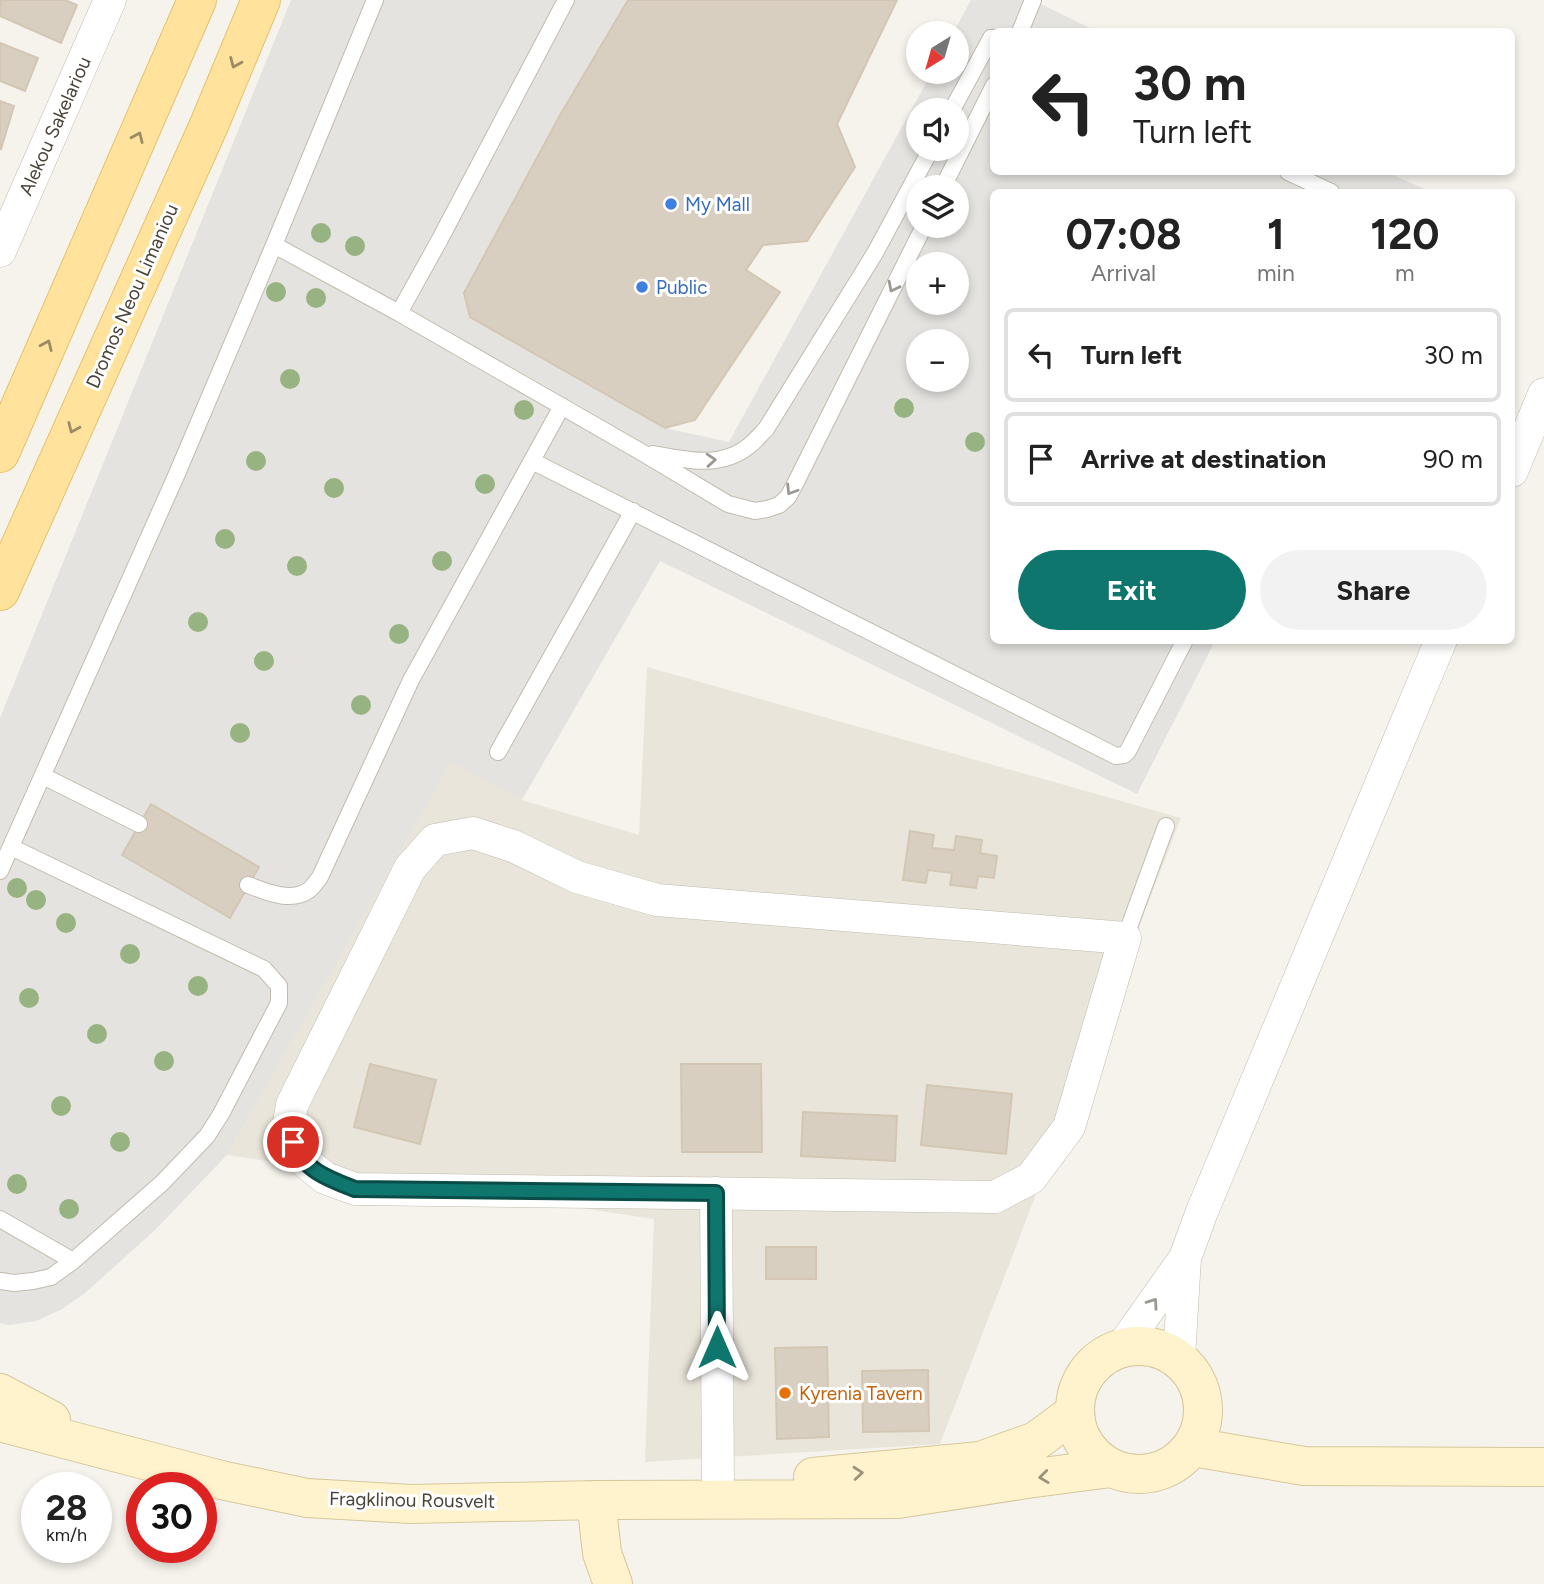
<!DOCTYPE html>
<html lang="en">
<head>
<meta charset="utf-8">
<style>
	:root { --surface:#fff; --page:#f2f2f2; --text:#222; --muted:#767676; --line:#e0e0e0; --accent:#0f766e }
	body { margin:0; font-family:Figtree,sans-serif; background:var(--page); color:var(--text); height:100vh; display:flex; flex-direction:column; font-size:26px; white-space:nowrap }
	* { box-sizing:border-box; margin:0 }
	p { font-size:23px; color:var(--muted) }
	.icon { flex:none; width:38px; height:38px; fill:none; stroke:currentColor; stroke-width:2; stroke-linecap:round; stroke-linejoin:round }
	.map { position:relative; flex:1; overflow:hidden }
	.drawer { position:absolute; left:990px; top:189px; width:525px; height:455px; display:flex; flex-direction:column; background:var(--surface); border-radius:10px; box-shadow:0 4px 10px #0003 }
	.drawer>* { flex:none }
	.hud { position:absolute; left:990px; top:28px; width:525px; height:147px; border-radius:10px; box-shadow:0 4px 10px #0003; background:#fff; color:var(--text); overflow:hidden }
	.needle { width:46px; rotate:217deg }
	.controls { position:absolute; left:906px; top:21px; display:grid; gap:14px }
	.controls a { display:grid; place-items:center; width:63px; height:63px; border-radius:50%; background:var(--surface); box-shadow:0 4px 10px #0003; font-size:35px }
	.speed { position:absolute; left:21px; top:1472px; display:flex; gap:14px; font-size:35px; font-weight:700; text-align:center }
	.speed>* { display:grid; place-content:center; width:91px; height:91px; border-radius:50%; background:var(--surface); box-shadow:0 4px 10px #0003; line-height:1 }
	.speed small { font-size:18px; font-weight:400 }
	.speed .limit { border:10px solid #d22; background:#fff; color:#111 }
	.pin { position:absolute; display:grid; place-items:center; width:60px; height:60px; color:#fff; margin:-30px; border:4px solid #fff; border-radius:50%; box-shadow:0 2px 7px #0007 }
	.me { position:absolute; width:77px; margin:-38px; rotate:0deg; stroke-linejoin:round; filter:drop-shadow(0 0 5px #0008) }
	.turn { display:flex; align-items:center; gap:24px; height:147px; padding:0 28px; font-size:32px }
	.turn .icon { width:91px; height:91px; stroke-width:2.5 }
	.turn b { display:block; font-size:49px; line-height:60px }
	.eta { display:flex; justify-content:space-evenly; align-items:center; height:119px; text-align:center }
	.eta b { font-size:42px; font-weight:700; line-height:49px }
	.cta { display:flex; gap:14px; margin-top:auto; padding:14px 28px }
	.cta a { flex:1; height:80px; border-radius:42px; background:var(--accent); color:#fff; font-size:28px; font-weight:700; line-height:80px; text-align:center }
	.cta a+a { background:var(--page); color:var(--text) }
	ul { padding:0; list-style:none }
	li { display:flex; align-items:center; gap:21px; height:94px; margin:0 14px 10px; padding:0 14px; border:4px solid var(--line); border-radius:10px }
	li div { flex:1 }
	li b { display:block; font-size:26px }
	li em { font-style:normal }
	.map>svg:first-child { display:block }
</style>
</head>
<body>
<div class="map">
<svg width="1544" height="1584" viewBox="0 0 1544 1584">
	<rect width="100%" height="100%" fill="#f6f3ec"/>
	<!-- residential -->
	<path fill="#eae5da" d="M647 667 1181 818 940 1444 645 1462 654 1219 227 1155 451 761 522 800 639 835Z"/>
	<!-- parking -->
	<path fill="#e5e3e0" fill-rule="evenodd" d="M291 0H632L464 293 471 317 665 428 729 442 932 72H957V33H953L971 0H1033L1096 31 994 32V172H1387L1431 192H994V640L1215 641 1137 794 660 561 522 800 451 762 227 1155 155 1230 84 1294 62 1309 36 1321 9 1325 0 1323V718ZM919 110H957V149H919ZM919 187H957V226H919ZM919 264H957V303H919ZM919 341H957V380H919Z"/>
	<!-- building -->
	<path fill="#d8cfc1" stroke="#d3c7b4" stroke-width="2" d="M1 0H65L77 5 61 43 0 16Z
		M628 0H897L837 124 855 167 807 241 763 245 746 270 780 292 695 420 665 428 470 317 464 293 559 117Z
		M0 43 38 58 25 91 0 81Z
		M0 101 14 106 1 149 0 148Z
		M151 804 259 867 230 918 122 855Z
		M910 831 934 835 932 848 954 850 956 836 982 840 980 853 997 856 994 878 978 876 976 888 950 885 952 873 928 870 926 883 903 880Z
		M370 1064 436 1080 420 1144 354 1127Z
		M681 1064H761L762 1152H682Z
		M927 1085 1012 1094 1006 1154 921 1145Z
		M803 1112 897 1116 895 1161 801 1156Z
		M766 1247H816V1279H766Z
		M827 1347 829 1437 777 1439 775 1348Z
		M928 1370 929 1431 863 1432 862 1371Z"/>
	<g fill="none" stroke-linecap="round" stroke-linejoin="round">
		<!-- lane casing -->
		<g stroke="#c2bbae" stroke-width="18">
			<path id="lane" d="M566 0 439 241 399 313 643 453 728 504 755 511 767 509 779 505 788 497 794 486 924 226
				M1020 32 1033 0
				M952 110 991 38H994
				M1288 172 1331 192
				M943 187 994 85
				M274 245 399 313
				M653 454C685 460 722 469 750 445 756 440 761 434 766 429L875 253 931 149
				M532 461 1116 756 1124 755 1128 751 1185 640
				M498 752 633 511
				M43 776 139 824
				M0 871 176 476 274 245 375 0
				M248 885C267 892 291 903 309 890 313 887 317 881 320 877L411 680 562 406
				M1125 938 1166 826
				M0 1219 73 1261
				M0 1281 14 1283 33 1281 51 1277 73 1261 162 1183 207 1136 221 1114 279 1003V986L264 969 11 847"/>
		</g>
		<!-- street casing -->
		<g stroke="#c2bbae" stroke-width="33">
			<path id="street" d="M0 251 110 0
				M1512 471 1544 394
				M473 833 513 846 577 877 657 900 1125 938 1069 1127 1031 1178 995 1197 355 1189 325 1178 298 1156 288 1129 292 1105 410 868 435 840Z
				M716 1193 718 1486
				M1122 1347 1185 1258 1201 1214 1441 640
				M1179 1358 1185 1258"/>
		</g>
		<!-- secondary casing -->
		<g stroke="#d6c79b" stroke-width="40">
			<path id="secondary" d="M1075 1410a64 64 0 1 1 128 0a64 64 0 1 1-128 0Z
				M0 1393 51 1420
				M0 1422 221 1480 307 1498 411 1504 596 1500 898 1499 1027 1479 1111 1468
				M1193 1447 1304 1466 1544 1467
				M813 1477 980 1461 1036 1441 1074 1413
				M596 1500 602 1553 613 1584"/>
		</g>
		<!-- primary casing -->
		<g stroke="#e6c16a" stroke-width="40">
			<path id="primary" d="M0 453 197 0
				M0 591 209 125 261 0"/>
		</g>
		<!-- lane -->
		<use href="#lane" stroke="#fff" stroke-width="16"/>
		<!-- street -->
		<use href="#street" stroke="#fff" stroke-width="32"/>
		<!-- secondary -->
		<use href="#secondary" stroke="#fff3cd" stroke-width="38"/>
		<!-- primary -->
		<use href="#primary" stroke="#ffe39c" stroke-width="38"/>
	</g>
	<!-- trees -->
	<g fill="#97b381">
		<circle cx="321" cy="233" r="10"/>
		<circle cx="355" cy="246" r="10"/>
		<circle cx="276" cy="292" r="10"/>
		<circle cx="316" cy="298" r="10"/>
		<circle cx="290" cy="379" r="10"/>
		<circle cx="904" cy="408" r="10"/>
		<circle cx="524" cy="410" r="10"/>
		<circle cx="975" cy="442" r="10"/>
		<circle cx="256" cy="461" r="10"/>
		<circle cx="485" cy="484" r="10"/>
		<circle cx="334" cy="488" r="10"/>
		<circle cx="225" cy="539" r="10"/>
		<circle cx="442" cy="561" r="10"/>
		<circle cx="297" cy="566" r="10"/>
		<circle cx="198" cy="622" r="10"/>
		<circle cx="399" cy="634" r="10"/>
		<circle cx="264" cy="661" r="10"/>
		<circle cx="361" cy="705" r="10"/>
		<circle cx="240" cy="733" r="10"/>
		<circle cx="17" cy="888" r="10"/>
		<circle cx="36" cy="900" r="10"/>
		<circle cx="66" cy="923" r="10"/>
		<circle cx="130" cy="954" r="10"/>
		<circle cx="198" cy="986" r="10"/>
		<circle cx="29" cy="998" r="10"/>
		<circle cx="97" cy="1034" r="10"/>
		<circle cx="164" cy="1061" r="10"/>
		<circle cx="61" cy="1106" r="10"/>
		<circle cx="120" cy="1142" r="10"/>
		<circle cx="17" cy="1184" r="10"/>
		<circle cx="69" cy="1209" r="10"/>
	</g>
	<!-- one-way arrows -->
	<defs><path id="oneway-chevron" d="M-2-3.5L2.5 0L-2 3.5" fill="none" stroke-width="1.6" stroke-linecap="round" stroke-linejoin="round" transform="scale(1.75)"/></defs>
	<g stroke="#9c8c66">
		<use href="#oneway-chevron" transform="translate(235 63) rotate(113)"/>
		<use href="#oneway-chevron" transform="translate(138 137) rotate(-66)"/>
		<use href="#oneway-chevron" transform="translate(47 345) rotate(-66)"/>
		<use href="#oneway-chevron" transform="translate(73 428) rotate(114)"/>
	</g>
	<g stroke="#9c9892">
		<use href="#oneway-chevron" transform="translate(893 287) rotate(117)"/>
		<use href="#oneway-chevron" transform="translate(711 460) rotate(-4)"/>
		<use href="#oneway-chevron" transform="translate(791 490) rotate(122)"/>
		<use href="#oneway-chevron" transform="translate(1153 1303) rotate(-55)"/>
	</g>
	<g stroke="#9c937c">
		<use href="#oneway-chevron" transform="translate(858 1473) rotate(-5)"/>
		<use href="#oneway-chevron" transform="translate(1044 1477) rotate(173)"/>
	</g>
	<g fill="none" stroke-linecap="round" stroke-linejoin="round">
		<!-- route casing -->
		<g stroke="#0a4d48" stroke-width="18">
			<path id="route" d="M293 1142C303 1170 329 1179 355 1189L716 1193 717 1347"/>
		</g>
		<!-- route -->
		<use href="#route" stroke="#0f766e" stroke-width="12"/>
	</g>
	<!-- markers -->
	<g fill="#3f7fe0" stroke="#fff" stroke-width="2.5">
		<circle cx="671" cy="204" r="7"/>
		<circle cx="642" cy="287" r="7"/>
	</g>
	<circle fill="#e8710a" stroke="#fff" stroke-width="2.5" cx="785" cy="1393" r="7"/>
	<g text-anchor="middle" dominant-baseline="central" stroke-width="6" stroke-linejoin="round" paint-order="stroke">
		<!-- street labels -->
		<g font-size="19" fill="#4b4439" stroke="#fff">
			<text transform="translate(55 126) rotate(-66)">Alekou Sakelariou</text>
			<text transform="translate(132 296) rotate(-66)">Dromos Neou Limaniou</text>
			<text transform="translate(412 1500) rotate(1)">Fragklinou Rousvelt</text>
		</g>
		<!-- shop labels -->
		<g font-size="19" fill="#366cbe" stroke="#fff" text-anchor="start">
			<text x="685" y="204">My Mall</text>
			<text x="656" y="287">Public</text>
		</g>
		<!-- food labels -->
		<g font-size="19" fill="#c56008" stroke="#fff" text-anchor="start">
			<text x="799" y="1393">Kyrenia Tavern</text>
		</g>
	</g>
</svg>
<div class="controls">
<a><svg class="needle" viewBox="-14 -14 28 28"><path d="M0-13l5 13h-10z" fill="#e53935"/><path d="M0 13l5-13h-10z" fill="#767676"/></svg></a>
<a><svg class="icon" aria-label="sound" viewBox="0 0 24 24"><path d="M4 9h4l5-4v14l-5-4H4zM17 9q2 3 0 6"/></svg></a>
<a><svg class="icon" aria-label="layers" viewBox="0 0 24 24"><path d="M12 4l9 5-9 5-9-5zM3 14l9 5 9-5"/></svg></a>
<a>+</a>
<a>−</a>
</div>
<div class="speed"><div>28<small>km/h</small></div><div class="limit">30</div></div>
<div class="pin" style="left:293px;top:1142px;background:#d93025"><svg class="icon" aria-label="arrive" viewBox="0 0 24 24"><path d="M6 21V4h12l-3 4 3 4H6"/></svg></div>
<svg class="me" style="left:717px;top:1347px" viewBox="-20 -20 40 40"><path d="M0-17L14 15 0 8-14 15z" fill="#0f766e" stroke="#fff" stroke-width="4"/></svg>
<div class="hud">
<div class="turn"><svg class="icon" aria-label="left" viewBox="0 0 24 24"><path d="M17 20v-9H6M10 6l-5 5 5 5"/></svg><div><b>30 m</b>Turn left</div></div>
</div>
<section class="drawer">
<div class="eta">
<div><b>07:08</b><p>Arrival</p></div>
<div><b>1</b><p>min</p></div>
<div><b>120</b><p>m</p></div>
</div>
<ul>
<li><svg class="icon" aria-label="left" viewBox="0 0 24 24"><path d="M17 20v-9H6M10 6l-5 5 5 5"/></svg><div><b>Turn left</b></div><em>30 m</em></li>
<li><svg class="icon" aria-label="arrive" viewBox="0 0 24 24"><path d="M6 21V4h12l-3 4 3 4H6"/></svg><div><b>Arrive at destination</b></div><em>90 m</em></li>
</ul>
<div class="cta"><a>Exit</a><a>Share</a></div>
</section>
</div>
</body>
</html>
